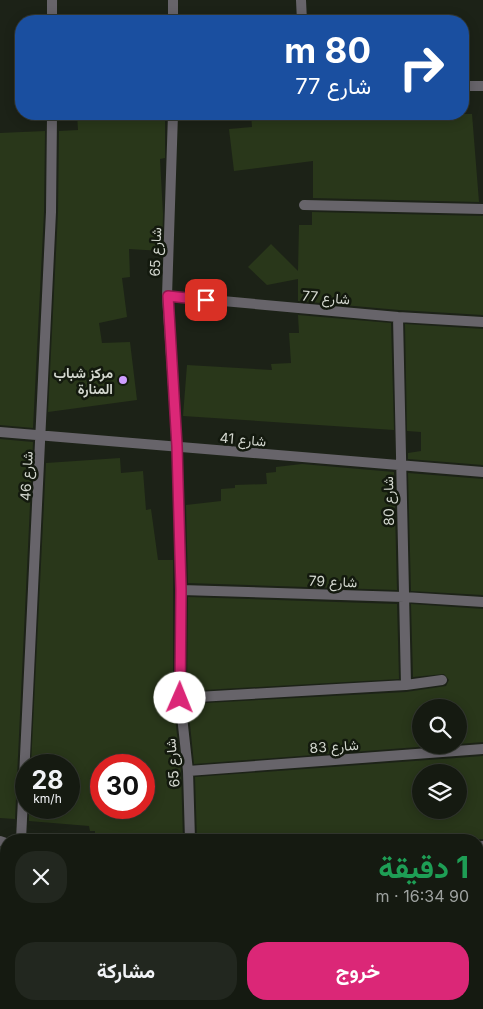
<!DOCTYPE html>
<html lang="ar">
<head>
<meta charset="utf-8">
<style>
	:root { --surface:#151a11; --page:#22271f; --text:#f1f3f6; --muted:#9da19f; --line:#343831; --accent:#db2777 }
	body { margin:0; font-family:Inter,Vazirmatn,sans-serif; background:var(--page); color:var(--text); direction:rtl; height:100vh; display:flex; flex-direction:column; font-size:19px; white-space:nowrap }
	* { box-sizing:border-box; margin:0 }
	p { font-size:16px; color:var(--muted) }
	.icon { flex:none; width:28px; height:28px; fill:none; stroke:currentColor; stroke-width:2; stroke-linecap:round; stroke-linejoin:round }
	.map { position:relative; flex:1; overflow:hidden; direction:ltr }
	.panel { position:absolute; left:0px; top:834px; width:484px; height:176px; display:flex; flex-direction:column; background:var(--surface); border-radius:20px 20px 0 0; box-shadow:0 2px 12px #0003,0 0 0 1px var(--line); direction:rtl }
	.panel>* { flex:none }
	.guide { position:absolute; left:15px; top:15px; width:454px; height:105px; border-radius:20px; box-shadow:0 2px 12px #0003,0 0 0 1px var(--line); direction:rtl; background:#1a4fa0; color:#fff; overflow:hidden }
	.buttons { position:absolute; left:412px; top:699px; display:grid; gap:10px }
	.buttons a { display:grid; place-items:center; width:55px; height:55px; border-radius:50%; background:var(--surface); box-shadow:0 2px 12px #0003,0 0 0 1px var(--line); font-size:25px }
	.speed { position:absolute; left:15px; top:754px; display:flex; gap:10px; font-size:25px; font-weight:700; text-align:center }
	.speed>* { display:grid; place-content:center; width:65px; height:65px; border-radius:50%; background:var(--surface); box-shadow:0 2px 12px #0003,0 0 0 1px var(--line); line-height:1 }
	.speed small { font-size:12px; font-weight:400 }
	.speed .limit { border:8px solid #d22; background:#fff; color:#111 }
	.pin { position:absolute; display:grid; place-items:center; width:42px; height:42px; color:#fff; margin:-21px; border-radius:10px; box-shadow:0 2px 8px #0006 }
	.me { position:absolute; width:55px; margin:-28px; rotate:1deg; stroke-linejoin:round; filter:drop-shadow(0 0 4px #0008) }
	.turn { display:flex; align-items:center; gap:18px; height:105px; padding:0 15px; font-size:22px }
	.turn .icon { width:65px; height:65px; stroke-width:2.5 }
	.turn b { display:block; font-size:35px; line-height:42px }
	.round { display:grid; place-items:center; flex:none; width:52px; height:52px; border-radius:20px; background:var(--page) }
	.head { display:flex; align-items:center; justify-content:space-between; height:85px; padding:0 15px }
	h1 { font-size:30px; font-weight:700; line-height:38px; color:#1e9e55 }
	.primary-button { display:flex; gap:10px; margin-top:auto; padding:10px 15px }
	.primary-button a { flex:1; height:58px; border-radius:20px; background:var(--accent); color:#fff; font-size:20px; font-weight:700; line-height:58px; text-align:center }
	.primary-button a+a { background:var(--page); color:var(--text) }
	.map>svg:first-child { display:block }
</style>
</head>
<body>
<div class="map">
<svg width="483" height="1009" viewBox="0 0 483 1009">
	<rect width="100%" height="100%" fill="#1c2217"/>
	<!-- building -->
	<path fill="#29371a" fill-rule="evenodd" d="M77 114H165V158L160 159 163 214 162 251 129 249 130 277 122 278 127 317 99 323 102 343 130 342 137 400 48 412 58 212 59 131 78 130Z
		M251 114H472L479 202 313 198V161L234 171 229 129 252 127Z
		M45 131 44 212 33 428 0 425V133Z
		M312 212 483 216V315L399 310 298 301V279L267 285 248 267 271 244 298 271 299 225H312Z
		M298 315 391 323 394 430 183 416 187 365 272 370 271 364 291 363 289 333H299Z
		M405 324 483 329V465L408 459V453L421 451V432L407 431Z
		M0 439 33 442 15 819 0 818Z
		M120 458 121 473 143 471 146 510 151 509 158 560H173V554V698L181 771 183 840H119V836L95 837V831H90L89 826 29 821V808H69V765H31L46 463ZM101 765H144V808H101Z
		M302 464 394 472 397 590 188 583 186 505 221 501V489L235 488V485L267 484 266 473 276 472V467Z
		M408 473 483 479V595L411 591Z
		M188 597 397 604 399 679 187 691Z
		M411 604 483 609V742L459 744V708H421V745H444L194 764 188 704 406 692 446 686 449 680 444 674 413 677Z
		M483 756V839L197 840 195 777ZM421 772H459V810H421Z"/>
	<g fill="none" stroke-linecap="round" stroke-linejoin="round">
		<!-- minor -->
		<path stroke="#67646a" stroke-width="10" d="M173 0V21
			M301 0 302 21
			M52 21V0
			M462 86H483
			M173 114 167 296 177 447 181 590 180 698 188 771 190 840
			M304 205 483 209
			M167 296 398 317 483 322
			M398 317 406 685
			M0 432 483 472
			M181 590 404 597 483 602
			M180 698 406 685 442 680
			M188 771 483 749
			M21 840 51 212 52 114
			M0 841 6 843
			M478 847 483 846
			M0 970H6
			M478 971 483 970
			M13 1004 14 1009
			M197 1004 198 1009"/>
	</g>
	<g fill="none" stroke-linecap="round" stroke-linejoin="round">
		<!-- route casing -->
		<g stroke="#8e194d" stroke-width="12">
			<path id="route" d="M180 698 181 590 177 446 168 296 206 300"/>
		</g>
		<!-- route -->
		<use href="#route" stroke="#db2777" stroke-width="9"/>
	</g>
	<!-- markers -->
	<circle fill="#cf9eff" stroke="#13190e" stroke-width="2" cx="123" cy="380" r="5"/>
	<g text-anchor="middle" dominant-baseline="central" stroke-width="5" stroke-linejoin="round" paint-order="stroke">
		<!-- street labels -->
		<g font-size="14" fill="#d2d6ce" stroke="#13190e">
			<text transform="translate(155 252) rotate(-88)">شارع 65</text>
			<text transform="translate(326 297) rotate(5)">شارع 77</text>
			<text transform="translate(243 439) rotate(5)">شارع 41</text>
			<text transform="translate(26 476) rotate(-87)">شارع 46</text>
			<text transform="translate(388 501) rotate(-91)">شارع 80</text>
			<text transform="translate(333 581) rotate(2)">شارع 79</text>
			<text transform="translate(334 746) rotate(-4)">شارع 83</text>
			<text transform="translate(172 763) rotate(-95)">شارع 65</text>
		</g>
		<!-- poi labels -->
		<g font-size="14" font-weight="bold" fill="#d2d6ce" stroke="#13190e" text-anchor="end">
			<text x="113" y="372">مركز شباب<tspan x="113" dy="16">المنارة</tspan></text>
		</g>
	</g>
</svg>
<div class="buttons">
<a><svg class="icon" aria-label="search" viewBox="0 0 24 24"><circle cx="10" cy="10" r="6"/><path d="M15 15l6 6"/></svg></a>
<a><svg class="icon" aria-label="layers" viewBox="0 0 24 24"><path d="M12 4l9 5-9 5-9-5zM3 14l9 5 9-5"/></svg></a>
</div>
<div class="speed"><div>28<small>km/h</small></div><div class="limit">30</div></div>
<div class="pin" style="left:206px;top:300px;background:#d93025"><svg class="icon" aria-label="arrive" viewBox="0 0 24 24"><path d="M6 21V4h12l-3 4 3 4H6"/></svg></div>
<svg class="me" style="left:180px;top:698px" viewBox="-20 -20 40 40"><circle r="19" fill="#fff"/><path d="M0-13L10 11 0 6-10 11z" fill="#db2777"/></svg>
<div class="guide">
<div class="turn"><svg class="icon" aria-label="right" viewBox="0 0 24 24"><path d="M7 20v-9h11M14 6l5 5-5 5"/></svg><div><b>80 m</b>شارع 77</div></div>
</div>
<section class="panel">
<div class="head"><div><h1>1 دقيقة</h1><p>90 m · 16:34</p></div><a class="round"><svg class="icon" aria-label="close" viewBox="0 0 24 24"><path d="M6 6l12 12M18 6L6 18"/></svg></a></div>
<div class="primary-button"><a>خروج</a><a>مشاركة</a></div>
</section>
</div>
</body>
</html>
